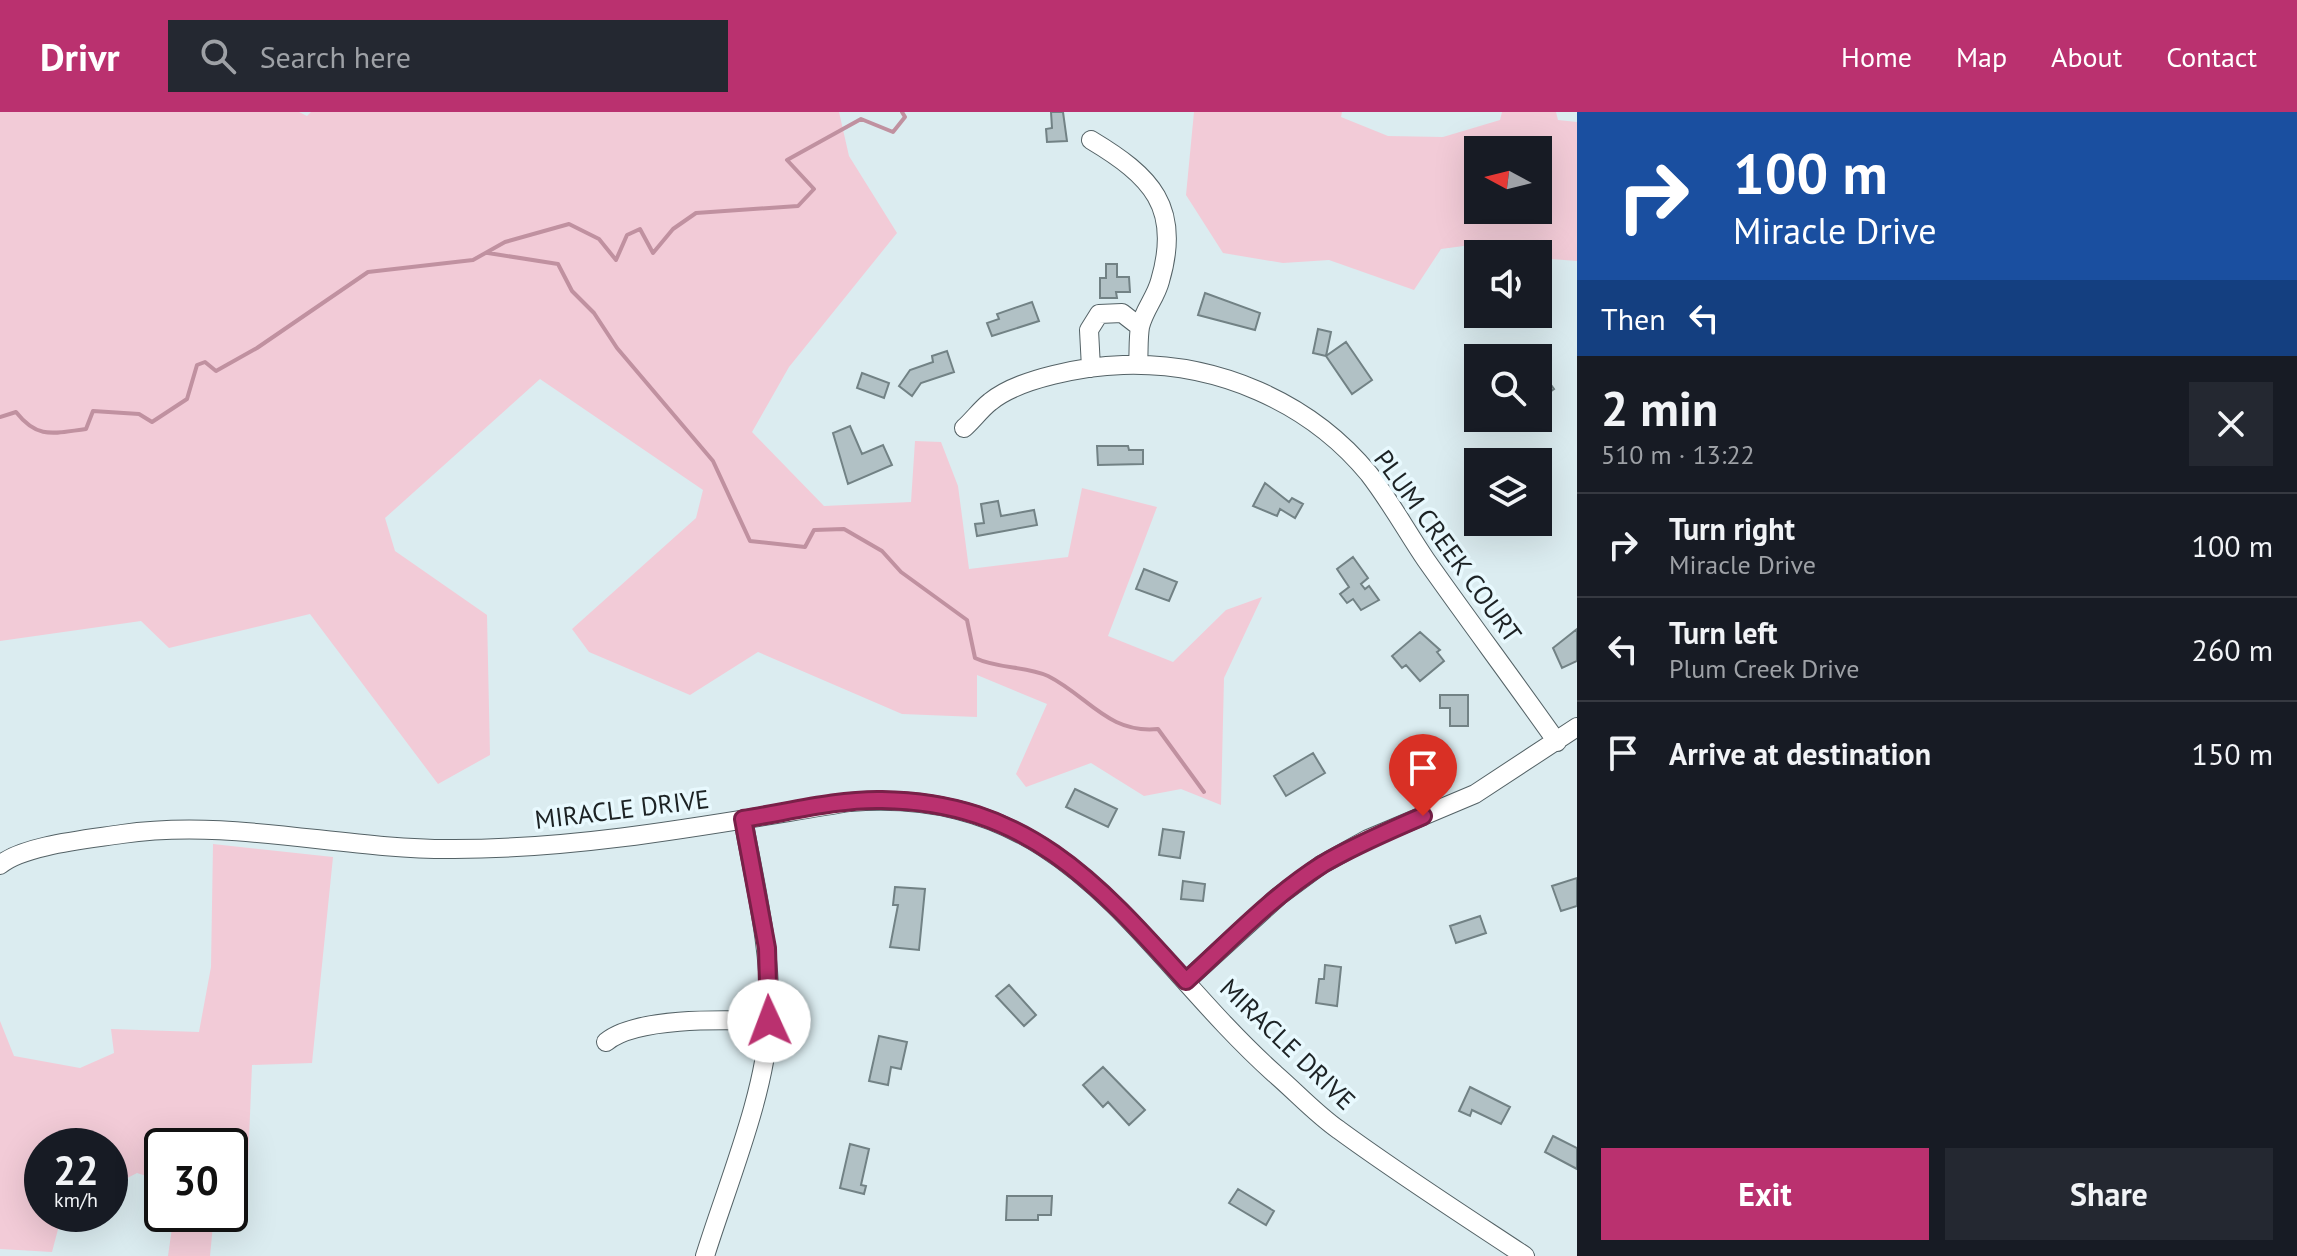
<!DOCTYPE html>
<html lang="en">
<head>
<meta charset="utf-8">
<style>
	:root { --surface:#171b24; --page:#242831; --text:#f1f3f6; --muted:#9ea1a6; --line:#363941; --accent:#ba316f }
	body { margin:0; font-family:"PT Sans",sans-serif; background:var(--page); color:var(--text); height:100vh; display:flex; flex-direction:column; font-size:30px; white-space:nowrap }
	* { box-sizing:border-box; margin:0 }
	p { font-size:26px; color:var(--muted) }
	.icon { flex:none; width:44px; height:44px; fill:none; stroke:currentColor; stroke-width:2; stroke-linecap:round; stroke-linejoin:round }
	.map { position:relative; flex:1; overflow:hidden }
	.details { display:flex; flex-direction:column; background:var(--surface); width:720px }
	.details>* { flex:none }
	.hud { background:#1a4fa0; color:#fff; overflow:hidden }
	.needle { width:52px; rotate:277deg }
	.tools { position:absolute; left:1464px; top:24px; display:grid; gap:16px }
	.tools a { display:grid; place-items:center; width:88px; height:88px; border-radius:0px; background:var(--surface); box-shadow:0 8px 32px #0002; font-size:40px }
	.speed { position:absolute; left:24px; top:1016px; display:flex; gap:16px; font-size:40px; font-weight:700; text-align:center }
	.speed>* { display:grid; place-content:center; width:104px; height:104px; border-radius:50%; background:var(--surface); box-shadow:0 8px 32px #0002; line-height:1 }
	.speed small { font-size:20px; font-weight:400 }
	.speed .limit { border:4px solid #111; border-radius:12px; background:#fff; color:#111 }
	.pin { position:absolute; display:grid; place-items:center; width:68px; height:68px; color:#fff; margin:-82px -34px; border-radius:50% 50% 50% 0; rotate:-45deg; box-shadow:0 0 8px #0007 }
	.pin .icon { rotate:45deg }
	.me { position:absolute; width:88px; margin:-44px; rotate:358deg; stroke-linejoin:round; filter:drop-shadow(0 0 6px #0008) }
	.turn { display:flex; align-items:center; gap:28px; height:168px; padding:0 24px; font-size:36px }
	.turn .icon { width:104px; height:104px; stroke-width:2.5 }
	.turn b { display:block; font-size:56px; line-height:68px }
	.then { display:flex; align-items:center; height:76px; padding:0 24px; background:#0003; gap:16px; font-size:30px }
	.round { display:grid; place-items:center; flex:none; width:84px; height:84px; border-radius:0px; background:var(--page) }
	.summary { display:flex; align-items:center; justify-content:space-between; height:136px; padding:0 24px }
	h1 { font-size:48px; font-weight:700; line-height:60px }
	.primary-button { display:flex; gap:16px; margin-top:auto; padding:16px 24px }
	.primary-button a { flex:1; height:92px; border-radius:0px; background:var(--accent); color:#fff; font-size:32px; font-weight:700; line-height:92px; text-align:center }
	.primary-button a+a { background:var(--page); color:var(--text) }
	ul { padding:0; list-style:none }
	li { display:flex; align-items:center; gap:24px; height:104px; padding:0 24px; border-top:2px solid var(--line) }
	li div { flex:1 }
	li b { display:block; font-size:30px }
	li em { font-style:normal }
	header { display:flex; align-items:center; gap:48px; box-sizing:border-box; height:112px; padding:0 40px; background:var(--accent); color:#fff }
	header strong { font-size:38px }
	nav { display:flex; gap:44px; margin-inline-start:auto; font-size:28px }
	.search { width:560px; height:72px; background:var(--page); display:flex; align-items:center; gap:20px; box-sizing:border-box; padding:0 28px; border-radius:0px; color:var(--muted); font-size:30px }
	main { display:flex; flex:1; min-height:0 }
	.map>svg:first-child { display:block }
</style>
</head>
<body>
<header>
<strong>Drivr</strong>
<div class="search"><svg class="icon" aria-label="search" viewBox="0 0 24 24"><circle cx="10" cy="10" r="6"/><path d="M15 15l6 6"/></svg>Search here</div>
<nav><a>Home</a><a>Map</a><a>About</a><a>Contact</a></nav>
</header>
<main>
<div class="map">
<svg width="1577" height="1144" viewBox="0 0 1577 1144">
	<rect width="100%" height="100%" fill="#dbecf0"/>
	<!-- green -->
	<path fill="#f2cbd7" fill-rule="evenodd" d="M0 0H299L307 4 311 0H839L849 44 897 121 789 255 752 320 824 394 911 390 915 329 941 330 958 374 969 457 1068 445 1082 376 1157 395 1108 524 1173 550 1226 498 1262 485 1224 566 1221 693 1181 677 1144 684 1091 651 1026 675 1016 662 1047 592 977 563V605L902 602 758 540 690 583 589 540 572 517 696 406 703 378 540 267 385 406 395 439 487 503 490 643 438 672 310 502 169 536 141 509 0 529Z
		M1194 0H1342L1341 5 1388 24 1443 25 1500 8 1502 0H1556L1558 8 1577 10V149L1538 146V142H1521L1493 130 1441 137 1414 178 1329 148 1283 151 1223 141 1186 83ZM1478 38H1538V98H1478Z
		M213 732 333 745 312 951 252 953 248 1052 230 1071V1034H162V1069L137 1061 110 1075V1034H42V1102H62L52 1140 0 1137V909L14 944 80 956 114 941 111 917 199 920 211 855Z
		M174 1102H214L210 1144H168Z"/>
	<g fill="none" stroke-linecap="round" stroke-linejoin="round">
		<!-- stream -->
		<path stroke="#c091a0" stroke-width="4" d="M488 141 558 152 572 179 594 201 617 236 713 349 750 429 805 435 814 418 844 417 882 439 901 460 967 508 975 546C998 557 1026 554 1048 564 1088 584 1108 622 1158 617L1204 680
			M0 305 16 300C38 328 54 321 86 317L93 299 139 302 152 310 187 287 197 253 205 250 216 259 257 236 368 160 473 148 505 130 569 112 599 127 616 148 627 123 640 117 653 141 673 117 696 101 798 94 814 77 787 48 861 7 893 20 905 5 902 0"/>
	</g>
	<!-- building -->
	<path fill="#b1c1c5" stroke="#728285" stroke-width="2" d="M1051 0H1063L1067 29 1047 30 1046 17 1052 16Z
		M1106 152H1117V165H1129L1130 180H1116L1117 186H1100V166H1106Z
		M1205 181 1260 201 1255 218 1198 203Z
		M1032 190 1039 209 992 224 987 211 999 207 997 202Z
		M1318 217 1331 220 1326 244 1313 241Z
		M1346 230 1372 268 1352 282 1326 244Z
		M947 239 954 260 921 271 912 284 899 274 910 258 933 250 932 244Z
		M1538 255 1554 277 1539 288 1538 287Z
		M862 261 889 271 884 286 857 276Z
		M850 314 862 342 883 333 892 353 848 372 833 321Z
		M1097 334H1128L1129 338H1143V352L1098 353Z
		M1265 371 1289 390 1292 386 1303 392 1295 406 1280 397 1277 404 1253 394Z
		M998 389 1001 404 1034 398 1037 413 977 424 975 412 984 411 981 392Z
		M1353 445 1368 466 1361 472 1365 477 1369 474 1379 488 1361 498 1353 487 1347 491 1340 482 1349 475 1337 457Z
		M1144 457 1177 470 1169 489 1136 477Z
		M1577 517V549L1562 556 1553 536Z
		M1420 520 1440 538 1437 540 1444 549 1420 569 1406 553 1402 556 1392 544Z
		M1440 583H1468V614H1450V596H1440Z
		M1313 641 1325 661 1286 684 1274 664Z
		M1075 677 1117 697 1108 715 1066 695Z
		M1163 717 1184 720 1180 746 1159 743Z
		M1577 766V794L1561 799 1552 774Z
		M1183 769 1205 772 1203 789 1181 787Z
		M895 775 925 777 919 838 890 835 898 793H893Z
		M1480 804 1486 821 1456 831 1450 814Z
		M1325 853 1341 855 1337 894 1316 891 1319 867H1324Z
		M1009 873 1036 903 1024 914 996 884Z
		M879 924 907 930 901 957 891 955 888 973 869 969Z
		M1103 955 1145 998 1129 1013 1108 990 1103 995 1083 973Z
		M1470 975 1510 995 1501 1012 1472 998 1470 1004 1459 999Z
		M1553 1024 1577 1036V1057L1545 1040Z
		M850 1032 869 1037 861 1073 866 1074 864 1082 840 1076Z
		M1238 1077 1274 1099 1266 1113 1229 1091Z
		M1007 1084H1052L1051 1103H1038V1108H1006Z"/>
	<g fill="none" stroke-linecap="round" stroke-linejoin="round">
		<!-- minor casing -->
		<g stroke="#546266" stroke-width="20">
			<path id="minor" d="M1091 28C1151 64 1182 95 1160 169 1156 185 1144 198 1140 215 1138 227 1139 240 1138 252
				M1091 256 1089 218 1099 202 1122 201 1140 215
				M964 316C973 308 981 297 990 290 1019 266 1086 254 1123 253 1216 250 1309 289 1369 362 1390 389 1407 420 1426 448 1469 509 1514 569 1557 630
				M0 753C23 733 91 727 122 722 233 706 343 738 454 737 586 737 719 711 850 690 1069 673 1136 837 1275 962 1296 980 1316 1002 1339 1018 1399 1062 1463 1103 1525 1144
				M1186 869 1279 784 1321 753 1368 727 1475 682 1577 615
				M606 930C637 904 729 908 769 909
				M705 1144C727 1073 766 981 769 908 772 840 755 773 743 707"/>
		</g>
		<!-- minor -->
		<use href="#minor" stroke="#fff" stroke-width="18"/>
	</g>
	<g fill="none" stroke-linecap="round" stroke-linejoin="round">
		<!-- route casing -->
		<g stroke="#792048" stroke-width="20">
			<path id="route" d="M769 909 767 836 743 707C788 700 837 687 882 688 1026 690 1097 770 1186 869 1230 829 1272 784 1323 752 1355 733 1389 719 1423 704"/>
		</g>
		<!-- route -->
		<use href="#route" stroke="#ba316f" stroke-width="14"/>
	</g>
	<g text-anchor="middle" dominant-baseline="central" stroke-width="7" stroke-linejoin="round" paint-order="stroke">
		<!-- street labels -->
		<g font-size="26" fill="#1c2224" stroke="#e8f9fe">
			<text transform="translate(1448 434) rotate(54)">PLUM CREEK COURT</text>
			<text transform="translate(622 697) rotate(-7)">MIRACLE DRIVE</text>
			<text transform="translate(1288 932) rotate(44)">MIRACLE DRIVE</text>
		</g>
	</g>
</svg>
<div class="tools">
<a><svg class="needle" viewBox="-14 -14 28 28"><path d="M0-13l5 13h-10z" fill="#e53935"/><path d="M0 13l5-13h-10z" fill="#9ea1a6"/></svg></a>
<a><svg class="icon" aria-label="sound" viewBox="0 0 24 24"><path d="M4 9h4l5-4v14l-5-4H4zM17 9q2 3 0 6"/></svg></a>
<a><svg class="icon" aria-label="search" viewBox="0 0 24 24"><circle cx="10" cy="10" r="6"/><path d="M15 15l6 6"/></svg></a>
<a><svg class="icon" aria-label="layers" viewBox="0 0 24 24"><path d="M12 4l9 5-9 5-9-5zM3 14l9 5 9-5"/></svg></a>
</div>
<div class="speed"><div>22<small>km/h</small></div><div class="limit">30</div></div>
<div class="pin" style="left:1423px;top:704px;background:#d93025"><svg class="icon" aria-label="arrive" viewBox="0 0 24 24"><path d="M6 21V4h12l-3 4 3 4H6"/></svg></div>
<svg class="me" style="left:769px;top:909px" viewBox="-20 -20 40 40"><circle r="19" fill="#fff"/><path d="M0-13L10 11 0 6-10 11z" fill="#ba316f"/></svg>
</div>
<section class="details">
<div class="hud">
<div class="turn"><svg class="icon" aria-label="right" viewBox="0 0 24 24"><path d="M7 20v-9h11M14 6l5 5-5 5"/></svg><div><b>100 m</b>Miracle Drive</div></div>
<div class="then">Then<svg class="icon" aria-label="left" viewBox="0 0 24 24"><path d="M17 20v-9H6M10 6l-5 5 5 5"/></svg></div>
</div>
<div class="summary"><div><h1>2 min</h1><p>510 m · 13:22</p></div><a class="round"><svg class="icon" aria-label="close" viewBox="0 0 24 24"><path d="M6 6l12 12M18 6L6 18"/></svg></a></div>
<ul>
<li><svg class="icon" aria-label="right" viewBox="0 0 24 24"><path d="M7 20v-9h11M14 6l5 5-5 5"/></svg><div><b>Turn right</b><p>Miracle Drive</p></div><em>100 m</em></li>
<li><svg class="icon" aria-label="left" viewBox="0 0 24 24"><path d="M17 20v-9H6M10 6l-5 5 5 5"/></svg><div><b>Turn left</b><p>Plum Creek Drive</p></div><em>260 m</em></li>
<li><svg class="icon" aria-label="arrive" viewBox="0 0 24 24"><path d="M6 21V4h12l-3 4 3 4H6"/></svg><div><b>Arrive at destination</b></div><em>150 m</em></li>
</ul>
<div class="primary-button"><a>Exit</a><a>Share</a></div>
</section>
</main>
</body>
</html>
